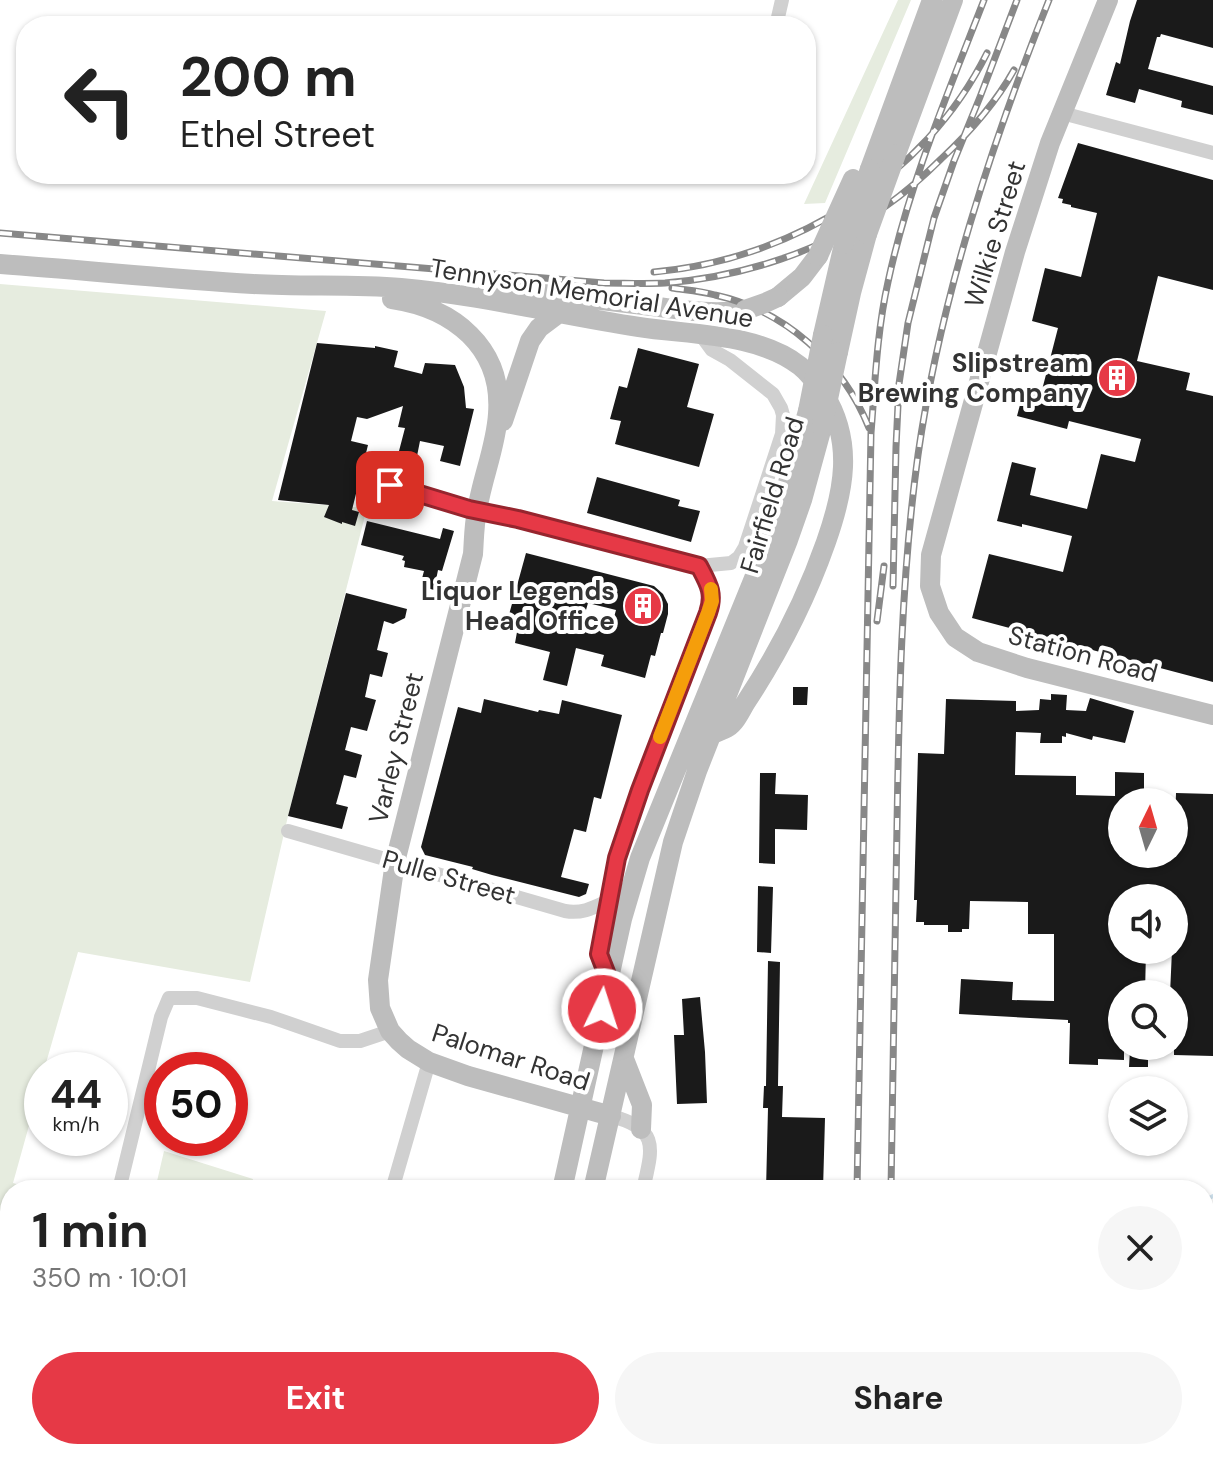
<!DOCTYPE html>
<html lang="en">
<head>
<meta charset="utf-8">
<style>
	:root { --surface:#fff; --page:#f6f6f6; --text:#222; --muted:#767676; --accent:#e63946 }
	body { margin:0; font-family:"DM Sans",sans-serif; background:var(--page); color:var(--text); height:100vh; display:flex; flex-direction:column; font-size:30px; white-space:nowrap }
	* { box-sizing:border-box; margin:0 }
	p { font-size:26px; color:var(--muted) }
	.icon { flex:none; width:44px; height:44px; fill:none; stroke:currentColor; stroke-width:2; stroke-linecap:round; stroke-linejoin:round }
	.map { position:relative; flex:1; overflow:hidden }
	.drawer { position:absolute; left:0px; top:1180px; width:1214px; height:280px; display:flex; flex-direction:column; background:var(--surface); border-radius:32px 32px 0 0; box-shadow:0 2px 6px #0004 }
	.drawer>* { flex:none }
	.guide { position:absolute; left:16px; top:16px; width:800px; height:168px; border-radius:32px; box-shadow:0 2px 6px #0004; background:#fff; color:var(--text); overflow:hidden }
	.needle { width:52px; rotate:5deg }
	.controls { position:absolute; left:1108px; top:788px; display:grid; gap:16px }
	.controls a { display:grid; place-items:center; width:80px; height:80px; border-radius:50%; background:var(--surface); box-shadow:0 2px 6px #0004; font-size:40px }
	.speed { position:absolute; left:24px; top:1052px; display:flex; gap:16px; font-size:40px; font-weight:700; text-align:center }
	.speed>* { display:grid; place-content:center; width:104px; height:104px; border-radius:50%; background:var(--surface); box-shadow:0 2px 6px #0004; line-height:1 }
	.speed small { font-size:20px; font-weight:400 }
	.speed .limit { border:12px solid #d22; background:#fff; color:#111 }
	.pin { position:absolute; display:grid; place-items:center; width:68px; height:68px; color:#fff; margin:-34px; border-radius:16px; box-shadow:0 4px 12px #0006 }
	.me { position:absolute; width:88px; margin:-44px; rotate:4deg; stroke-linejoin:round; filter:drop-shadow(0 0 6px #0008) }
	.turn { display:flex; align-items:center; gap:28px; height:168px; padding:0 32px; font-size:36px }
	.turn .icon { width:104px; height:104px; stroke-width:2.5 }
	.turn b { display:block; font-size:56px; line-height:68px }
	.round { display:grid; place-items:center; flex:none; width:84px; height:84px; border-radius:42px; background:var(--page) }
	.headline { display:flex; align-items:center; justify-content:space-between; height:136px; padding:0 32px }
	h1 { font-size:48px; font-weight:700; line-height:60px }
	.primary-button { display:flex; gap:16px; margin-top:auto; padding:16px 32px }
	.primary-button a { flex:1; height:92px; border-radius:48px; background:var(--accent); color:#fff; font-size:32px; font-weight:700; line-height:92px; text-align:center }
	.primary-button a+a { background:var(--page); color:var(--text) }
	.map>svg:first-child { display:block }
</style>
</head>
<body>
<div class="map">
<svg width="1213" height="1460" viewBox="0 0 1213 1460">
	<rect width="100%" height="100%" fill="#fff"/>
	<!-- green -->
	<path fill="#e6ecdf" d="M898 0H911L825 203 804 204Z
		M0 284 326 311 272 501 367 508 288 816 250 982 78 952 44 1070H42V1079L13 1183 36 1190H10V1450H322L315 1460H0Z
		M164 1151 253 1179 251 1190H155Z"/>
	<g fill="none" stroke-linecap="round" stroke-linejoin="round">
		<!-- stream -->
		<path stroke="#cfe2ee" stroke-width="4" d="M1054 1190 1071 1188 1080 1190
			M1204 1201 1213 1196
			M192 1450 214 1460
			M787 1450 836 1460
			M323 1460 330 1450
			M986 1460 1011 1450"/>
	</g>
	<!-- building -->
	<path fill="#1a1a1a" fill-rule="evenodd" d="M1137 0H1213V48L1161 34 1160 37H1157L1148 69 1213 86V115L1181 107 1182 101 1139 89 1135 103 1106 95 1116 62 1120 64 1130 21Z
		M1078 143 1213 180V290L1158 276 1137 361 1190 373 1186 390 1213 396V682L972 618 989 554 1063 572 1072 536 1022 524V527L997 521 1012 462 1036 468 1030 495 1087 509 1101 454 1135 462 1141 439 1069 421 1067 429 1017 416 1025 386 1042 390 1058 328 1032 321 1045 268 1081 277 1097 213 1071 207V205L1062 203 1063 199 1058 198Z
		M317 343 375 348V346L398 351 394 367 422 374 425 363 455 365 464 387 466 408 474 409 460 466 440 461 444 446 420 441 417 456 399 451 405 428 398 427 403 406 367 419 357 417 351 441 368 445 352 510 359 512 355 526 342 522V524L324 517 329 505 278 500Z
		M638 348 699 364 687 407 714 414 699 467 615 444 621 421 610 419 619 386 627 388Z
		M597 477 680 500 678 506 700 511 691 542 587 513Z
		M367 521 440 539 443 528 454 531 442 571 438 570 434 590 420 586 424 571 404 567 405 561 402 560 404 556 361 545Z
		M526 553 654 586 663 594 668 604V614L663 633H661L655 656 651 655 645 678 601 666 604 655 576 648 567 686 543 680 550 652 515 643 517 632 505 629ZM588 603 616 610 610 632 582 624Z
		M346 593 407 609 405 618 393 624 384 621 377 650 388 653 382 677 370 674 365 697 376 700 367 731 351 727 345 750 362 755 356 778 344 775 340 790 336 804 348 807 342 829 288 816Z
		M793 687H808L807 705H793Z
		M1051 694 1067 695 1066 710 1086 711 1090 698 1134 711 1125 743 1093 736 1092 740 1066 733V737L1062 736V743H1040L1041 733 1016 732 1015 775 1076 776V795L1115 796V772L1144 773V800L1122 799V854H1174L1176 793 1213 794V1056L1174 1055V994H1170L1172 950H1174V898H1122V950H1146L1145 994H1122V1046H1124V1060L1098 1059V1065L1069 1064 1070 1023H1068V1020L959 1014 961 979 1013 982 1012 1000 1054 1001V934H1028V902L970 901 969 929H962V932H948V925H924V922H916L917 900H914L918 753 944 754 946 699 1016 701V711L1039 710 1040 699 1051 700Z
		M484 699 538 712 539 710 559 714 562 700 622 715 601 799 594 797 586 832 574 829 561 877 589 884 586 894 579 897 492 875 472 869 473 867 425 855 421 847 458 707 481 713Z
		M760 773H776L775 794 808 795 807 830 775 829V864L759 863Z
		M758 886 773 887 771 953 757 952Z
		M768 961 780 962 778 1086H783L782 1117 825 1118 823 1190H766L768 1108H763L764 1086H766Z
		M700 997 705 1052 707 1103 677 1104 674 1035H684L682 999Z
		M1130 1050H1148V1067H1129Z"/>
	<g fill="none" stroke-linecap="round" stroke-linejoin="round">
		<!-- street -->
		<path stroke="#d0d0d0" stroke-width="14" d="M776 26 782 0
			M1062 113 1213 153
			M390 485 469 509 518 519 699 566 731 563 739 557 745 547 782 434 783 415 781 408 773 394 730 360 712 350 701 335
			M288 831 565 911C582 914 593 908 608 901
			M608 979 599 954 611 883 624 832 711 606V589L699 566
			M611 1116C661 1129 652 1149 643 1190
			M119 1190 161 1017 169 998H197L271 1017 340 1041H360L390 1031
			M392 1190 429 1062
			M617 1450 619 1460
			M1154 1450 1157 1460"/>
		<!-- secondary -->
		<path stroke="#bdbdbd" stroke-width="20" d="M1108 0 1050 143 1015 252 931 555 930 586 939 613 955 637 978 652 1027 668 1213 715
			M896 154 953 0
			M870 169 932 0
			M0 264C84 270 168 279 253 284 302 287 352 284 401 288 481 295 560 315 639 327 690 335 758 333 800 366 809 373 817 384 824 394 854 442 844 491 826 542 806 599 779 652 746 702 741 710 736 722 728 727 723 730 717 732 711 735
			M488 289C538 293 586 298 635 304 672 308 709 316 745 310
			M778 297 802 277 818 256
			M392 299C453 308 503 347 498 414 496 447 482 478 477 511 474 525 474 540 473 554L395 862 378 980 380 1008 390 1031 399 1041 408 1049 429 1062 468 1076 611 1116
			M823 335 844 244
			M838 352 851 293 867 234
			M503 421 530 341 539 328 559 313
			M624 1059 642 1105 641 1129
			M562 1190 622 919 640 858 759 566 786 490 808 411
			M593 1190 673 842 697 771 788 540 802 500 822 427
			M513 1460 515 1450"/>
		<!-- rail casing -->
		<g stroke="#888" stroke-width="7">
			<path id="rail" d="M0 233 604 283C624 283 644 284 665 283 742 277 823 251 886 206 906 192 924 176 941 159 969 133 995 104 1014 70
				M654 272C791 260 925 178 987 53
				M672 288C686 290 701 291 715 295 784 310 843 362 869 428
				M893 586 896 447 899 384 908 323 934 218 954 161 980 97 1017 0
				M877 621 884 566
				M857 1190 871 433C875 383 877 331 888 282 909 184 948 93 984 0
				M891 1190C893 1068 895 947 897 825 899 701 901 578 918 455 940 300 991 145 1049 0
				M851 1460V1450
				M876 1460V1450"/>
		</g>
		<!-- rail -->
		<use href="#rail" stroke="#fff" stroke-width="4" stroke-dasharray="12" stroke-linecap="butt"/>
		<!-- secondary-bridge -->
		<path stroke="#bdbdbd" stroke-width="20" d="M867 234 896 154
			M844 244 870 169
			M818 256 853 179
			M745 310 765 303 778 297
			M808 411 823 335
			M822 427 838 352"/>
	</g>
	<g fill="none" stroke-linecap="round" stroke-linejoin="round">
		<!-- route casing -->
		<g stroke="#96252e" stroke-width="20">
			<path id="route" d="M390 485 469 509 518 519 699 566C708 583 715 593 708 613L640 790 617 858 599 954 609 980 602 1009"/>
		</g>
		<!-- route -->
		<use href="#route" stroke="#e63946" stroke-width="14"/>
		<!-- slow -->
		<path stroke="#f59e0b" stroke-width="14" d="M660 737 708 613 712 601 711 589"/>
	</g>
	<!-- icons -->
	<defs>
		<g id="building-disc" transform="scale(2)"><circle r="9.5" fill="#e63946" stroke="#fff"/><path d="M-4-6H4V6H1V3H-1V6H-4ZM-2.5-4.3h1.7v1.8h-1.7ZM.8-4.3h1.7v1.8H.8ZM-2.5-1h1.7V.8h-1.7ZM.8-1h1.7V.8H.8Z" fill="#fff"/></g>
	</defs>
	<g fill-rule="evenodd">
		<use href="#building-disc" x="1117" y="378"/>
		<use href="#building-disc" x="643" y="606"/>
	</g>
	<g text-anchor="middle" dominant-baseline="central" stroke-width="8" stroke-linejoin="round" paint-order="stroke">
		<!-- street labels -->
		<g font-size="26" fill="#333" stroke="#fff">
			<text transform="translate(995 234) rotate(-73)">Wilkie Street</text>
			<text transform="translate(592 293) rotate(9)">Tennyson Memorial Avenue</text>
			<text transform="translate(772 495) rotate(-73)">Fairfield Road</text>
			<text transform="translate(1083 654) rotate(15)">Station Road</text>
			<text transform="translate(396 748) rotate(-76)">Varley Street</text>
			<text transform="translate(449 877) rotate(16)">Pulle Street</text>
			<text transform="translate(511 1057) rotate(18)">Palomar Road</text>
		</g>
		<!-- poi labels -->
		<g font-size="26" font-weight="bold" fill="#333" stroke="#fff" text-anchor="end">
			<text x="1089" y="363">Slipstream<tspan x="1089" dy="30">Brewing Company</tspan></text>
			<text x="615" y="591">Liquor Legends<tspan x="615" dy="30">Head Office</tspan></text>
		</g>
	</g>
</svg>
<div class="controls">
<a><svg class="needle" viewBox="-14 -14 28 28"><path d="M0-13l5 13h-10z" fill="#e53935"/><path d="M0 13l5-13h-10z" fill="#767676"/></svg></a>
<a><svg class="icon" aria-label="sound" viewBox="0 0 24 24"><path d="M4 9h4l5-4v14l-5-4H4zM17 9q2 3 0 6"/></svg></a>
<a><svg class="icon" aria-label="search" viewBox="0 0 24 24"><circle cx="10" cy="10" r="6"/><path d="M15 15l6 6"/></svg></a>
<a><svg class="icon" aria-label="layers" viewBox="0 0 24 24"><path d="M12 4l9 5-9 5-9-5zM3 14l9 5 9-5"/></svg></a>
</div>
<div class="speed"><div>44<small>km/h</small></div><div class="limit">50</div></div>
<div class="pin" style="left:390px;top:485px;background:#d93025"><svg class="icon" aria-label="arrive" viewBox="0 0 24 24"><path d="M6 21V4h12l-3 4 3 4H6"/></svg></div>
<svg class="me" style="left:602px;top:1009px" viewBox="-20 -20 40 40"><circle r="17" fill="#e63946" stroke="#fff" stroke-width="3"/><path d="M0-11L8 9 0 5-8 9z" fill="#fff"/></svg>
<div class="guide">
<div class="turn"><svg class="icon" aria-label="left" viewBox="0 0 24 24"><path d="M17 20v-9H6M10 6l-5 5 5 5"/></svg><div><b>200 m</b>Ethel Street</div></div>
</div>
<section class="drawer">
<div class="headline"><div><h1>1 min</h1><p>350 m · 10:01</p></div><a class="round"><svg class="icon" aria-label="close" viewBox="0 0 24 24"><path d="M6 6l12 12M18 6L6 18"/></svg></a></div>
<div class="primary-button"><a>Exit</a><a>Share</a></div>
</section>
</div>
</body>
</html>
